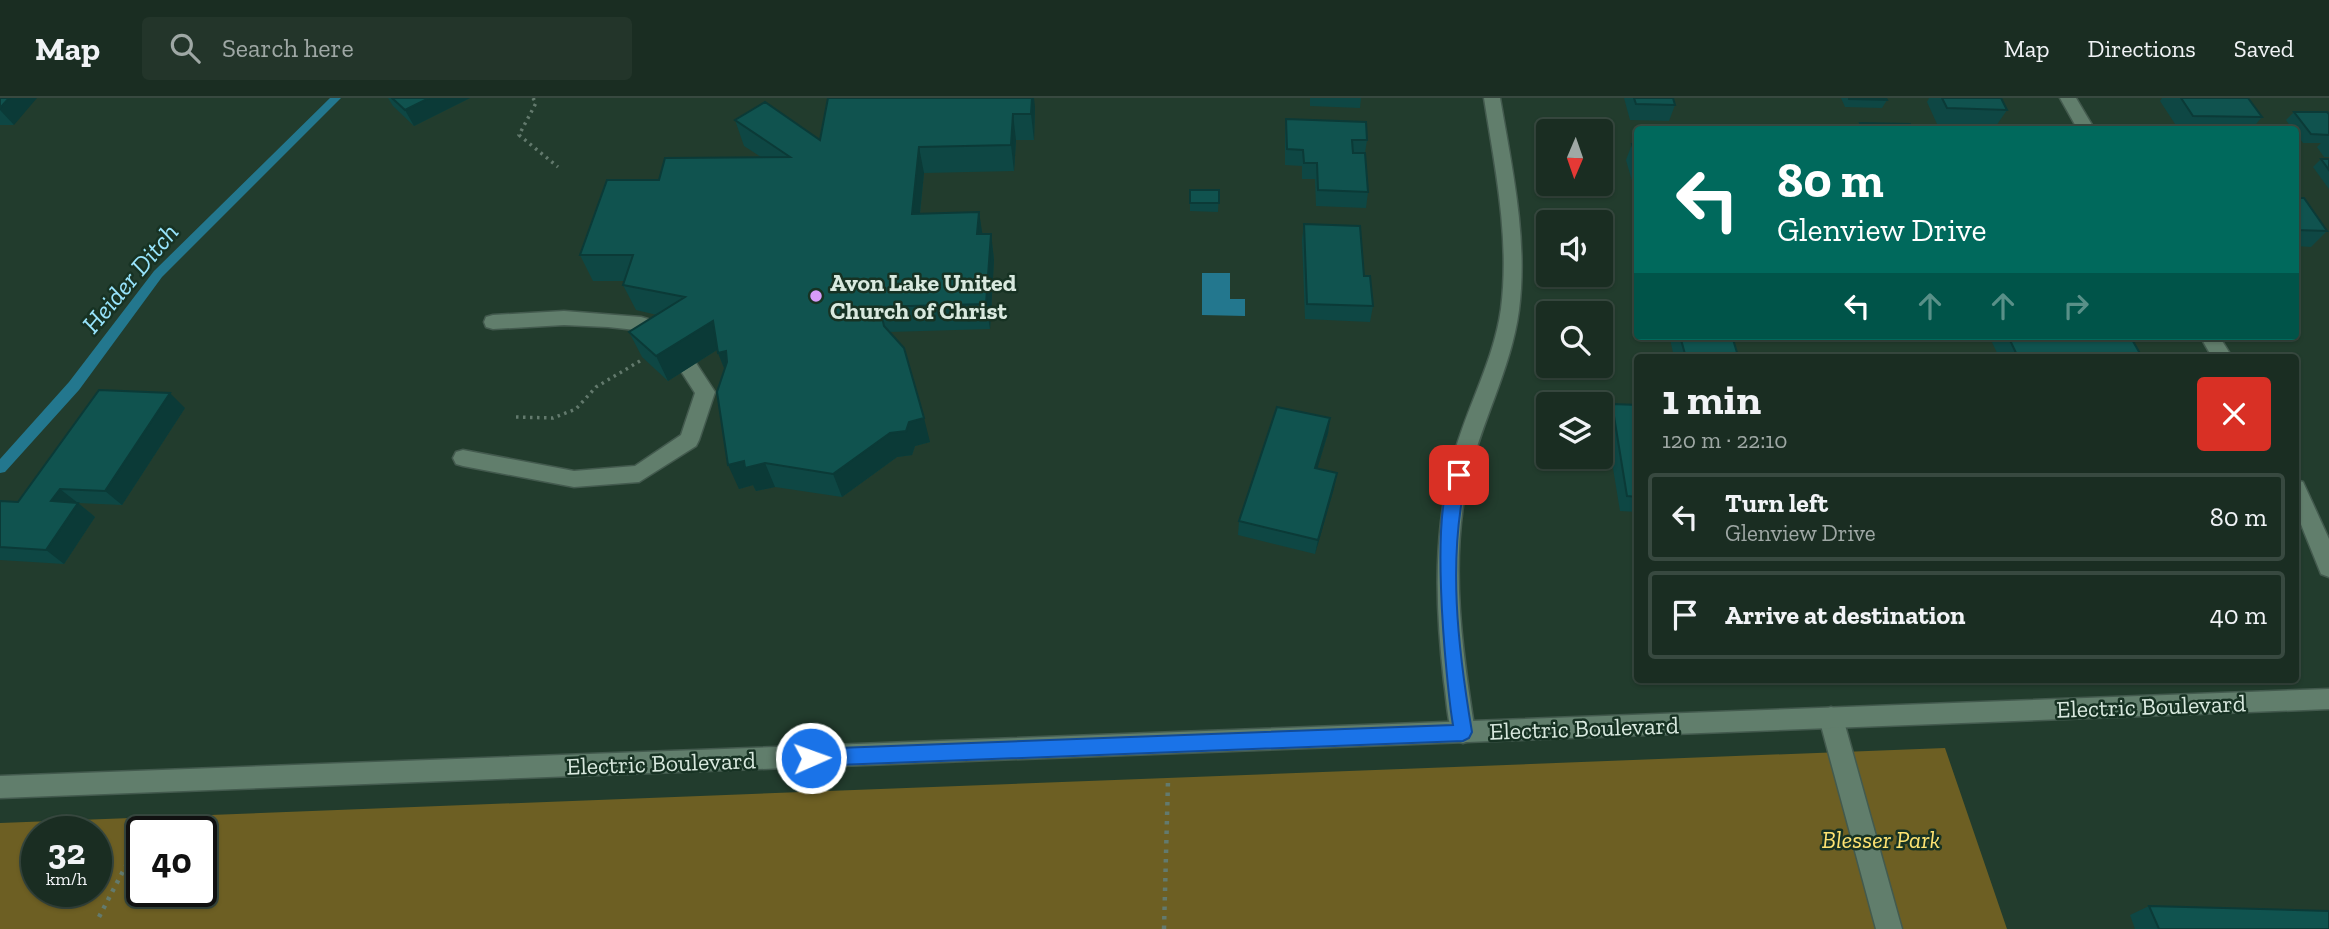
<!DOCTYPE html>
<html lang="en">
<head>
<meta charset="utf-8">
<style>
	:root { --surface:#1a2d22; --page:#23352a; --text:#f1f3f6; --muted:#9fa8a5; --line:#384940 }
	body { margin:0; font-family:"Zilla Slab",serif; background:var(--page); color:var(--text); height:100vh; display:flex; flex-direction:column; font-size:26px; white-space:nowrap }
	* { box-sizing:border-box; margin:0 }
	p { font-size:23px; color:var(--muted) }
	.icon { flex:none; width:38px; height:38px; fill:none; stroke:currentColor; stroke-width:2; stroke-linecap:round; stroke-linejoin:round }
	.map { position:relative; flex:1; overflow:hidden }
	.sheet { position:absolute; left:1634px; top:256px; width:665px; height:329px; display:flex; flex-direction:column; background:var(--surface); border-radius:7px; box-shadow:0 2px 5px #0004,0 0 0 2px var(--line) }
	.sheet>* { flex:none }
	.banner { position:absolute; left:1634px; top:28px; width:665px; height:214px; border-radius:7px; box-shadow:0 2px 5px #0004,0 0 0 2px var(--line); background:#00695c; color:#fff; overflow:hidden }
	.needle { width:46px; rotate:182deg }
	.fabs { position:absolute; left:1536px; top:21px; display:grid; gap:14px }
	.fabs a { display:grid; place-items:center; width:77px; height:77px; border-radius:7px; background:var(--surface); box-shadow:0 2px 5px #0004,0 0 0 2px var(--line); font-size:35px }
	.speed { position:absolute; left:21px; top:718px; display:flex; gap:14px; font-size:35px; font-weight:700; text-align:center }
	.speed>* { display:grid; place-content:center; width:91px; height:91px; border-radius:50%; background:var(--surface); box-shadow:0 2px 5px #0004,0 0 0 2px var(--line); line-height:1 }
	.speed small { font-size:18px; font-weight:400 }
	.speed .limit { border:4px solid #111; border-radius:10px; background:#fff; color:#111 }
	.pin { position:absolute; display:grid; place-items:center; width:60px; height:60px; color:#fff; margin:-30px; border-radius:14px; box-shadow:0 4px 10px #0006 }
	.me { position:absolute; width:77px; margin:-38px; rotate:88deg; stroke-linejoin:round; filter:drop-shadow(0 0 5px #0008) }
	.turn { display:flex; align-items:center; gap:24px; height:147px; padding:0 28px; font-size:32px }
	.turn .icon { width:91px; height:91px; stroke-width:2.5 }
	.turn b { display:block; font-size:49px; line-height:60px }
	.lanes { display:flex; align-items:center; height:66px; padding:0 28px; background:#0003; justify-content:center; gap:35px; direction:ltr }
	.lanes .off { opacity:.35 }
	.round { display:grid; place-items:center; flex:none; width:74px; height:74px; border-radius:7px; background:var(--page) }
	.summary { display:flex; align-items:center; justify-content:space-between; height:119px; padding:0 28px }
	h1 { font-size:42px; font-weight:800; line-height:52px }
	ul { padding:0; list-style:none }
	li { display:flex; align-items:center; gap:21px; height:88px; margin:0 14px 10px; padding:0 14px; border:4px solid var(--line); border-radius:7px }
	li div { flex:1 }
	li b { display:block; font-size:26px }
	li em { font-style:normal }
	header { display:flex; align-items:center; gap:42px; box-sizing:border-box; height:98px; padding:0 35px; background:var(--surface); border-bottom:2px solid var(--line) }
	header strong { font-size:33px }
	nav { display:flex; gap:38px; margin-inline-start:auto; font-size:24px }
	.search { width:490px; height:63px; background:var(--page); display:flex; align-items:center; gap:18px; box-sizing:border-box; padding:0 24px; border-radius:7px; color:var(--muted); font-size:26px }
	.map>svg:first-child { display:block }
</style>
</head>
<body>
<header>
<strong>Map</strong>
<div class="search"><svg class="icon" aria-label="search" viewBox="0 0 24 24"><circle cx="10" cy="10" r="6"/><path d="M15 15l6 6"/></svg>Search here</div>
<nav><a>Map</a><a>Directions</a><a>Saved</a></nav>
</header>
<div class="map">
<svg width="2329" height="831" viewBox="0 0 2329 831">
	<rect width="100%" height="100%" fill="#223c2d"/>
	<!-- green -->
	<path fill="#6d5f23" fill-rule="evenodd" d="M1945 650 2007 831H0V725ZM37 733H96V793H37ZM142 733H201V793H142Z"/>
	<!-- water -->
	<path fill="#23778e" d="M1202 175H1230V201H1245V218L1202 217Z"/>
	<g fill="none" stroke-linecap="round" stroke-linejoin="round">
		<!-- stream -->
		<path fill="#23778e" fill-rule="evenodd" d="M330 0H341L162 179 79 292 5 374 0 375V361L69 284 154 173Z"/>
		<!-- lane casing -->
		<g stroke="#435a4e" stroke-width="3">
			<path id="lane" d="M564 213 641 219 648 221 672 243 670 248 663 250 636 232 608 229 564 227 493 231 486 229 484 224 486 219 493 217Z
				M689 263 696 265 715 294 699 342 696 348 639 384 574 389 463 368 456 366 453 360 456 354 463 352 574 373 635 368 681 337 695 295 679 270 682 265Z
				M1831 609 1839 612 1843 620 1902 831H1876L1819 620 1823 612Z"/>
		</g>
		<!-- street casing -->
		<g stroke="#435a4e" stroke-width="3">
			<path id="street" d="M1484 0H1500C1512 70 1528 141 1519 212 1511 272 1480 326 1467 385 1450 467 1462 552 1475 634L1471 642 1463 645 1455 642C1447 625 1447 603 1444 584 1435 506 1433 429 1455 353 1469 305 1494 261 1501 211 1510 140 1495 70 1484 0Z
				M2060 0H2076L2095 32H2078Z
				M2200 238H2219L2232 259H2212Z
				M2296 382 2303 384 2329 441V479L2321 476 2296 414Z"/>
		</g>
		<!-- secondary casing -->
		<g stroke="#435a4e" stroke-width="3">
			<path id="secondary" d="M2329 591V611L0 700V678Z"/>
		</g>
		<!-- path-far1 -->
		<path stroke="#637a6d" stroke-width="3.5" stroke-dasharray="2.5 4.5" stroke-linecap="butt" d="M533 0 536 5 519 37 558 69
			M516 319 553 320 576 311 596 289 640 263"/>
		<!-- path -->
		<path stroke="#637a6d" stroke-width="4.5" stroke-dasharray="3.5 6" stroke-linecap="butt" d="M144 733 152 717
			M99 819 142 737
			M1164 831 1168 683"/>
		<!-- lane -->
		<use href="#lane" fill="#617e6c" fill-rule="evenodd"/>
		<!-- street -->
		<use href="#street" fill="#617e6c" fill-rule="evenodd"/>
		<!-- secondary -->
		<use href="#secondary" fill="#617e6c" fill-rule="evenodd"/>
	</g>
	<!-- wall -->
	<path fill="#0e4744" d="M0 0 14 27H0Z
		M388 0H470L414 28 393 8Z
		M1310 0H1361L1360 10 1310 8Z
		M1624 0H1673L1675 7 1669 23 1630 22Z
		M1841 0H1886L1887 2 1882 10 1845 9Z
		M1929 0H2001L2007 12 1996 28 1937 26 1927 4Z
		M2162 0H2248L2262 19 2251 32H2179L2160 3Z
		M1035 9 1034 42H1016L1014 73 924 75 920 116 979 114 982 136H991L994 162 990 231 889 234 930 344 915 348 912 357 897 359 842 399 775 389 756 393 753 387 739 391 725 272 717 252 668 283 642 259 629 234 657 217 636 212 623 187 625 183H593L580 157 761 59 744 48 735 22 820 42Z
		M2294 14 2329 16V59H2324L2317 49 2321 45H2303L2296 35V32H2293L2286 22Z
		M1286 21 1367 42 1365 55 1368 94 1366 110 1316 108 1315 81H1302V68L1285 67V37Z
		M1860 25 1913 32H1856Z
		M1632 46H1638V131L1632 107 1636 97 1626 62Z
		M2321 61H2329V91L2313 69Z
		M1190 92H1219L1218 114 1190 113Z
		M2296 100 2327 133 2311 149 2296 148Z
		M1304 126 1364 178 1373 208 1370 224 1305 221 1302 142Z
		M1662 238H1755L1754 240 1732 239 1738 258 1737 259H1674L1670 241H1663Z
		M1989 238H2130L2142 259H1999Z
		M1612 306 1638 307V414L1620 413 1605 321Z
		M185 310 122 407 78 405 95 419 64 466 0 462V403L18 404Z
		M1330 320 1328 335 1317 371 1334 390 1315 456 1238 437 1239 423Z
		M2149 808 2329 831H2135L2130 817Z"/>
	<!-- shaded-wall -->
	<path fill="#0b3a37" d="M9 0H37L14 27 0 12V10Z
		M429 0H470L414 28 405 12Z
		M1032 0H1034L1035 9 1034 42 1031 16Z
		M1013 16 1016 42 1014 73 1011 47Z
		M919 49 924 75 917 142 912 116Z
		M979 114 983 140 977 136Z
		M991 136 994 162 990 231 986 206Z
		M873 209 880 234 872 221Z
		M713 223 723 248 668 283 656 258Z
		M726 253 736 278 728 280 718 255Z
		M170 295 185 310 122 407 105 393Z
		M924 320 930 344 915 348 912 357 897 359 842 399 833 376 890 335 909 324Z
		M1330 320 1328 335 1313 385 1315 370Z
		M744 363 765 365 775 389 756 393 753 387 739 391 728 367Z
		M1337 375 1334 390 1315 456 1318 442Z
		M60 391 78 405 51 403Z
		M78 405 95 419 64 466 46 452Z"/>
	<!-- building -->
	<path fill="#10534f" stroke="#0b3a37" stroke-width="2" d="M0 0H9L0 10Z
		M392 0H429L405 12Z
		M828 0H1032L1031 16H1013L1011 47 919 49 912 116 979 114 977 136H991L986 206 873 209 872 221 882 219 884 228 904 250 924 320 909 324 906 333 890 335 833 376 765 365 745 370 744 363 728 367 717 294 727 264 726 253 718 255 713 223 656 258 629 234 685 199 623 187 633 157H580L607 82H659L665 60 790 59 735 22 765 4 820 42Z
		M1634 0H1673L1675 7 1636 6Z
		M1849 0H1886L1887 2 1849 1Z
		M1942 0H2001L2007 12 1947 10Z
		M2181 0H2248L2262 19 2193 18Z
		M2294 14H2327L2329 16V37L2311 36Z
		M1286 21 1366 24 1367 42H1352L1353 55H1365L1368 94 1318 92 1317 65H1304L1303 52 1287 51Z
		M1860 25 1910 26 1913 32H1863Z
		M1632 46H1638V67Z
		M2321 61H2329V72Z
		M1190 92H1219V105H1190Z
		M2296 100H2304L2327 133 2296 132Z
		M1304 126 1360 128 1364 178H1370L1373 208 1307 206Z
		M1680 238H1732L1738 258 1685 256Z
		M2008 238H2130L2142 259H2093L2017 257Z
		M99 292 170 295 105 393 60 391 51 403 78 405 46 452 0 449V403L18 404Z
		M1612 306 1638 307V399L1627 398Z
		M1277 309 1330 320 1315 370 1337 375 1318 442 1239 423Z
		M2149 808 2329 813V831H2159Z"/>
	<!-- route -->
	<path fill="#1a73e8" stroke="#114b97" stroke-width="2" d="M1459 371 1467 377C1447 460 1458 551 1472 634L1469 640 1463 643 811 668 804 666 802 660 804 654 811 651 1453 627C1447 592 1425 382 1459 371Z"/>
	<!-- markers -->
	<circle fill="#d79bf9" stroke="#173223" stroke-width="2.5" cx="816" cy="198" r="7"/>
	<g text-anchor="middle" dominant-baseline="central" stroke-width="5" stroke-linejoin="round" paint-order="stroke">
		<!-- poi labels -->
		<g font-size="24" font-weight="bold" fill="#d9e9df" stroke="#173223" text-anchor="start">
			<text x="830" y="184">Avon Lake United<tspan x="830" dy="28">Church of Christ</tspan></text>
		</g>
		<!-- street labels -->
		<g font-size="24" fill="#d9e9df" stroke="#173223">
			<text transform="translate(2151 608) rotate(-2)">Electric Boulevard</text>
			<text transform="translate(1584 630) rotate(-2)">Electric Boulevard</text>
			<text transform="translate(661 665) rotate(-2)">Electric Boulevard</text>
		</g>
		<!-- park labels -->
		<g font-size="24" font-style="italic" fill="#fee372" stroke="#173223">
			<text x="1881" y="741">Blesser Park</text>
		</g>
		<!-- water labels -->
		<g font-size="26" font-style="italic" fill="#98e4fc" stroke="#173223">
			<text transform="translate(130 180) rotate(-50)">Heider Ditch</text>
		</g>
	</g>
</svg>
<div class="fabs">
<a><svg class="needle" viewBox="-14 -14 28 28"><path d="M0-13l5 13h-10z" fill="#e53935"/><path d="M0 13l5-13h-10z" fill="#9fa8a5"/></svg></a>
<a><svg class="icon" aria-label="sound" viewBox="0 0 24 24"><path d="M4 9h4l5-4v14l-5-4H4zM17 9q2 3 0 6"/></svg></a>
<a><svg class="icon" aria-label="search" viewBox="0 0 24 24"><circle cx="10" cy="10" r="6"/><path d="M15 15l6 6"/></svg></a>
<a><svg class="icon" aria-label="layers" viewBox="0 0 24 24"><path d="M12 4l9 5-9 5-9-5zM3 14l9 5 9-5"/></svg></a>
</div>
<div class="speed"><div>32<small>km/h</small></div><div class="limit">40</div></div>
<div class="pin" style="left:1459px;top:377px;background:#d93025"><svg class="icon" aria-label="arrive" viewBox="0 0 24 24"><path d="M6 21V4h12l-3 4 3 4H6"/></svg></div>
<svg class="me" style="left:811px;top:660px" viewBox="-20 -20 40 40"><circle r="17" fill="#1a73e8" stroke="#fff" stroke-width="3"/><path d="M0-11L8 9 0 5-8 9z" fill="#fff"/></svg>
<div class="banner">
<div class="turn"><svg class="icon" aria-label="left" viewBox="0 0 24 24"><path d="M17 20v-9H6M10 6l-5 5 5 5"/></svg><div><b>80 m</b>Glenview Drive</div></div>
<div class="lanes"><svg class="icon" aria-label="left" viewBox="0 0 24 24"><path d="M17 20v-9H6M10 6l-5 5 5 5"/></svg><svg class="icon off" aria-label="ahead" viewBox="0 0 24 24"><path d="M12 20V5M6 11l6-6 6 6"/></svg><svg class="icon off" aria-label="ahead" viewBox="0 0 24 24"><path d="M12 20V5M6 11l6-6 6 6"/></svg><svg class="icon off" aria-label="right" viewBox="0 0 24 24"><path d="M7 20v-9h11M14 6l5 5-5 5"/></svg></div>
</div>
<section class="sheet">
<div class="summary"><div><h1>1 min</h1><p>120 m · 22:10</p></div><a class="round" style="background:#d93025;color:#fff"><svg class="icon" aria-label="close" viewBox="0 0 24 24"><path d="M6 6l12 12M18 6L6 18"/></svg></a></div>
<ul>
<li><svg class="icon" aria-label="left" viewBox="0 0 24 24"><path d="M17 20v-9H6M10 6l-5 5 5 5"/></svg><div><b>Turn left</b><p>Glenview Drive</p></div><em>80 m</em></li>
<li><svg class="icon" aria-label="arrive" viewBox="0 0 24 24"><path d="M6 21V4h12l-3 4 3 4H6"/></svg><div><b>Arrive at destination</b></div><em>40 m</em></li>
</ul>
</section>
</div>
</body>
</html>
